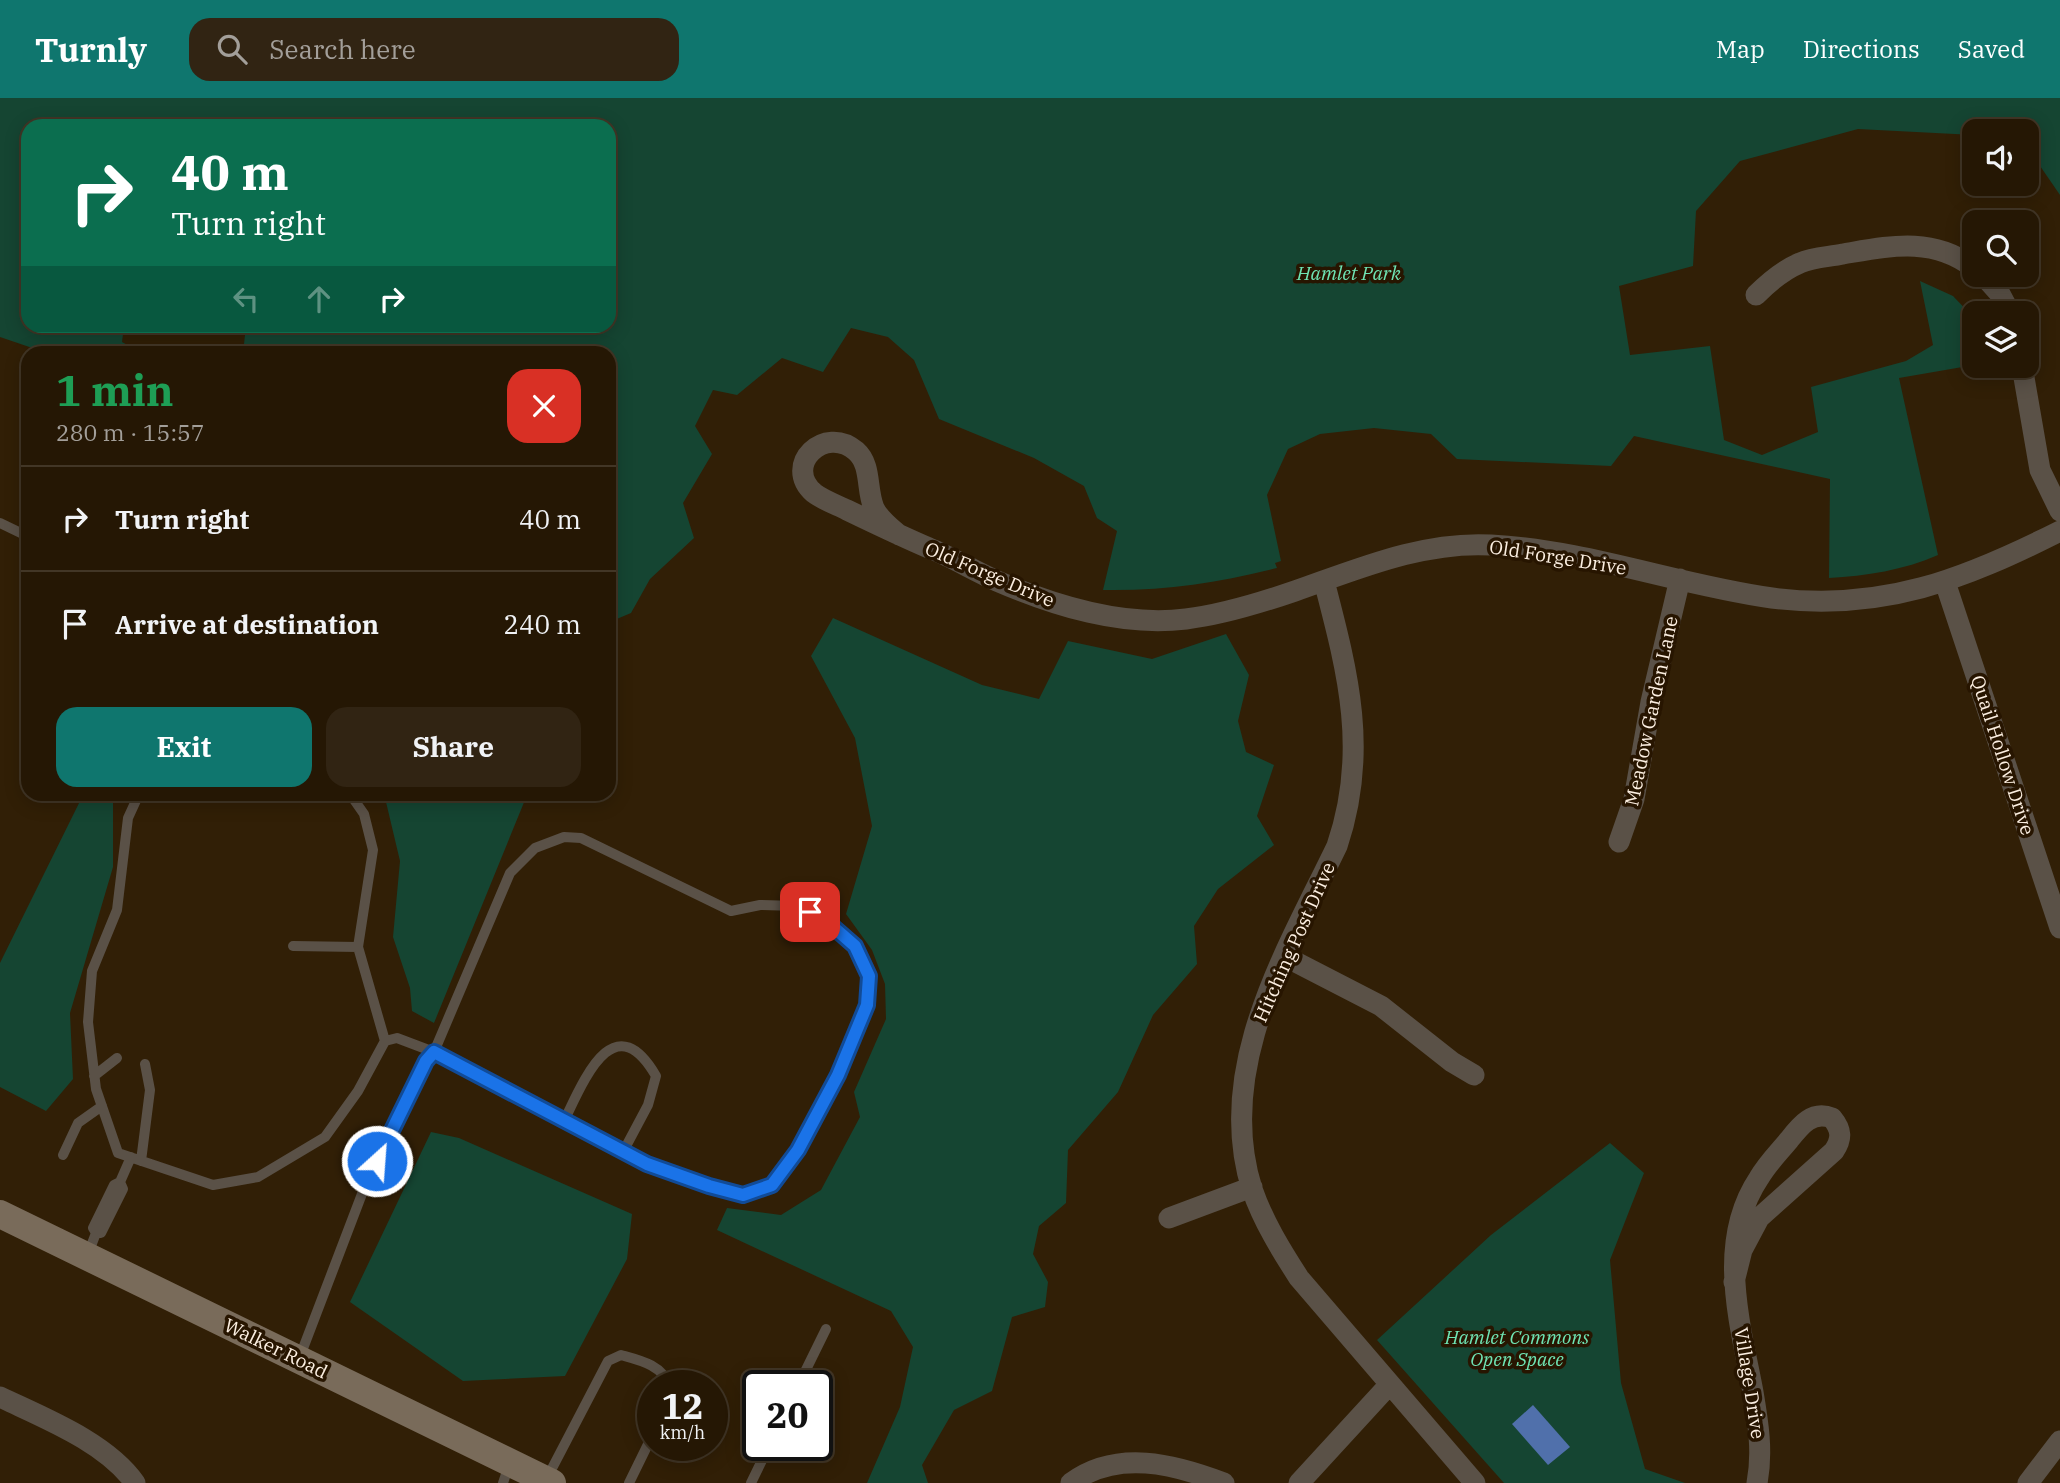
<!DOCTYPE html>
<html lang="en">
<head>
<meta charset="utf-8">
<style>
	:root { --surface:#251704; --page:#312413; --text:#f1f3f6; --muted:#a39f9a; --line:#423626; --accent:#0f766e }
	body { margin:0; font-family:"IBM Plex Serif",serif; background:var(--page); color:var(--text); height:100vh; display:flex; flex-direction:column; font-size:26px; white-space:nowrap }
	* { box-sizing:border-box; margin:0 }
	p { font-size:23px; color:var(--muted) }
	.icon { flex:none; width:38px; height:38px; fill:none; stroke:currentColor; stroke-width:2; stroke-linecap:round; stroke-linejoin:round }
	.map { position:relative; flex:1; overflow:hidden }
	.sheet { position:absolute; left:21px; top:248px; width:595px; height:455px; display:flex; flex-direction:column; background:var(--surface); border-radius:21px; box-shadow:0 4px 18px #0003,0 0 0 2px var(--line) }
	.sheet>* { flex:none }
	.banner { position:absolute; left:21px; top:21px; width:595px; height:214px; border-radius:21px; box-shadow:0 4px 18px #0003,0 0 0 2px var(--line); background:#0b6e4f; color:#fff; overflow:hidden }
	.tools { position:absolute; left:1962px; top:21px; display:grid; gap:14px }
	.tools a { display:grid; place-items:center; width:77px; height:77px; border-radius:14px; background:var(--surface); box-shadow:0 4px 18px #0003,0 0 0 2px var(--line); font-size:35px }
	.speed { position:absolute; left:637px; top:1272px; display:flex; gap:14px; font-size:35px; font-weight:700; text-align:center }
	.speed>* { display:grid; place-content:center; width:91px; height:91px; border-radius:50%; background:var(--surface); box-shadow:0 4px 18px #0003,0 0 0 2px var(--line); line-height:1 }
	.speed small { font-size:18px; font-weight:400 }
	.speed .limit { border:4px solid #111; border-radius:10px; background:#fff; color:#111 }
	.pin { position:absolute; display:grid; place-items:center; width:60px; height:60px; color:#fff; margin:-30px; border-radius:14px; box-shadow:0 4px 10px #0006 }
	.me { position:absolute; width:77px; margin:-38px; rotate:26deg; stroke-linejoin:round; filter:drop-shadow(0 0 5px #0008) }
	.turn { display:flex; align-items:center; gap:24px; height:147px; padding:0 35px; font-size:32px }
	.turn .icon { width:91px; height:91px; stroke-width:2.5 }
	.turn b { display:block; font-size:49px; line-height:60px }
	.lanes { display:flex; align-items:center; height:66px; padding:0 35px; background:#0003; justify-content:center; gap:35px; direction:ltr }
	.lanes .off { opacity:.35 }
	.round { display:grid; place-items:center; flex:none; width:74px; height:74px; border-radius:21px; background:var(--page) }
	.summary { display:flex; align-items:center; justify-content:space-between; height:119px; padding:0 35px }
	h1 { font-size:42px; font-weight:700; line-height:52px; color:#1e9e55 }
	.primary-button { display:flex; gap:14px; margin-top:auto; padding:14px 35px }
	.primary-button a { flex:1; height:80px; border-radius:21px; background:var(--accent); color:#fff; font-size:28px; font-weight:700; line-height:80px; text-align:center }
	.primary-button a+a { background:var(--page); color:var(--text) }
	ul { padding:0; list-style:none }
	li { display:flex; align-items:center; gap:21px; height:105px; padding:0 35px; border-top:2px solid var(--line) }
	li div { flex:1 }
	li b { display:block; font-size:26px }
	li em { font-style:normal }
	header { display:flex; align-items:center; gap:42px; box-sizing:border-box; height:98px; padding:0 35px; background:var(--accent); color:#fff }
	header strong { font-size:33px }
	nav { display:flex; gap:38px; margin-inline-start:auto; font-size:24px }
	.search { width:490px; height:63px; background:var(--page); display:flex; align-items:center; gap:18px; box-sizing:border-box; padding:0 24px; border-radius:21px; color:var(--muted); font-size:26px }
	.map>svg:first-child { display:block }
</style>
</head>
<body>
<header>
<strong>Turnly</strong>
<div class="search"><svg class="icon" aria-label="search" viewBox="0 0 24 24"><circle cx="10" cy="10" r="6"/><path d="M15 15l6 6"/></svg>Search here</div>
<nav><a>Map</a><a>Directions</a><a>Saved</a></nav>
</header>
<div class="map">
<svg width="2060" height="1385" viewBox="0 0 2060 1385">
	<rect width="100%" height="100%" fill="#311f06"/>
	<!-- green -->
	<path fill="#154532" d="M0 0H2060V97L2038 65 2027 60 2026 33H1974V37L1858 31 1740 63 1696 113 1693 168 1619 188 1630 257 1710 248 1724 342 1762 357 1818 334 1811 289 1906 263 1933 247 1920 183 1953 198 1974 220V267L1899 280 1938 457C1904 472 1866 478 1829 480L1830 381 1634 338 1611 368 1457 361 1431 336 1374 330 1320 336 1288 351 1267 397 1281 463 1275 465 1277 470C1216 485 1166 493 1103 492L1117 433 1097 420 1084 388 1034 360 939 321 914 262 888 239 851 230 823 274 782 260 737 297 713 292 695 328 712 356 683 405 694 440 650 481 631 515 612 523 609 528V256L243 255 246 228H609V28H28V228H124L122 244 142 255H47L0 239Z
		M833 520 982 587 1039 601 1068 543 1152 561 1226 536 1249 577 1238 623 1246 654 1274 667 1257 718 1274 747 1218 791 1194 828 1197 866 1153 917 1118 994 1068 1052 1066 1105 1039 1128 1033 1156 1048 1184 1045 1209 1012 1219 992 1293 954 1312 922 1367 928 1385H867L900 1309 913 1249 891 1213 717 1132 727 1110 781 1117 821 1092 860 1019 854 994 886 921 885 886 872 852 846 816 872 728 855 640 811 558Z
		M83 697H113V769L70 915 73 981 46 1013 0 989V865Z
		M381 697H527L434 925 412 913 410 890 393 839 400 763 386 704Z
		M431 1034 459 1040 632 1116 627 1161 565 1278 463 1283 350 1204Z
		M1610 1045 1644 1075 1610 1162 1621 1285 1645 1371 1685 1385H1504L1377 1242 1491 1137Z"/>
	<!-- water -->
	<path fill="#5070ab" d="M1533 1307 1570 1349 1548 1367 1512 1326Z"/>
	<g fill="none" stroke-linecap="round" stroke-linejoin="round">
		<!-- lane -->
		<path stroke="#5a5147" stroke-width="10" d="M0 425 27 438
			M139 696 128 720 117 812 92 873 88 924 96 991 118 1055 213 1087 258 1079 325 1039 358 993 385 943 397 940 434 954 510 775 535 750 564 739 581 740 731 813 760 807 796 808 823 820 855 848 869 878 867 907 838 977 798 1052 772 1087 743 1097 709 1088 647 1066 434 954 426 963 365 1088 299 1261
			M350 696 364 716 373 752 358 849 385 943
			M293 848 358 849
			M94 978 117 960
			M564 1023C584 982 614 906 656 978L648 1007 623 1054
			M63 1057 78 1025 102 1008
			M141 1063 150 992 145 966
			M96 1135H101L123 1091 120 1084
			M88 1156 96 1135 93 1130 114 1087 120 1084 131 1059
			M798 1288 826 1231
			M547 1380 608 1263 621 1257C639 1262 663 1267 669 1288
			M503 1385 509 1367
			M629 1385 653 1336
			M751 1385 769 1348"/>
		<!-- street -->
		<path stroke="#5a5147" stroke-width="21" d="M1983 177 2000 196 2010 215
			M1756 197C1769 184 1783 172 1800 165 1813 159 1829 159 1843 156 1890 148 1933 138 1974 170
			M2022 268 2040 372 2060 413
			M899 437C890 429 879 421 874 410 866 392 872 367 856 353 825 326 782 367 814 395 823 402 837 407 847 412 874 425 901 438 929 450 952 459 974 473 997 483 1055 508 1122 529 1186 521 1220 517 1263 504 1295 493 1358 471 1423 443 1491 447 1587 452 1678 487 1772 500 1882 514 1965 481 2060 433
			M1324 483C1348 575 1369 654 1337 748 1287 852 1214 970 1252 1091 1263 1123 1281 1152 1299 1180L1475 1385
			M1945 484 2060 830
			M1619 744 1634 701 1651 604 1680 481
			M1284 858 1381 908 1452 964 1474 977
			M1169 1120 1252 1089
			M1734 1184 1742 1152 1759 1120 1834 1053C1842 1041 1842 1032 1832 1020 1812 1012 1800 1028 1789 1042 1779 1054 1767 1066 1759 1080 1716 1144 1740 1225 1753 1294 1758 1324 1763 1354 1757 1385
			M0 1299C44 1320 106 1344 135 1385
			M1071 1385C1117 1351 1174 1366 1224 1385
			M1299 1385 1389 1287
			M2028 1385 2060 1343"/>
		<!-- secondary -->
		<path stroke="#796b5a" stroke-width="28" d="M0 1116 552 1385"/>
	</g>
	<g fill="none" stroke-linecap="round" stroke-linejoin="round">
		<!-- route casing -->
		<g stroke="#114b97" stroke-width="18">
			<path id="route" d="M377 1063 426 963 434 954 647 1066 709 1088 743 1097 772 1087 798 1052 838 977 867 907 869 878 855 848 823 820 810 814"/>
		</g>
		<!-- route -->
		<use href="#route" stroke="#1a73e8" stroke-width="12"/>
	</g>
	<g text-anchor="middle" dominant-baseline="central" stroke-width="7" stroke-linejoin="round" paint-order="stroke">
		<!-- park labels -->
		<g font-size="19" font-style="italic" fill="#6fe5b4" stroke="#271500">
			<text x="1349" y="175">Hamlet Park</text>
			<text x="1517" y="1239">Hamlet Commons<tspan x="1517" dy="22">Open Space</tspan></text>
		</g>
		<!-- street labels -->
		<g font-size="19" fill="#fcefe1" stroke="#271500">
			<text transform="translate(1558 459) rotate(9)">Old Forge Drive</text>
			<text transform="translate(990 476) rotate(23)">Old Forge Drive</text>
			<text transform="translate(1651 613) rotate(-78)">Meadow Garden Lane</text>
			<text transform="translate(2003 657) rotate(72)">Quail Hollow Drive</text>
			<text transform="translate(1294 844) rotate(-66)">Hitching Post Drive</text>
			<text transform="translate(276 1250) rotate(26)">Walker Road</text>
			<text transform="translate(1750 1285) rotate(81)">Village Drive</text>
		</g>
	</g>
</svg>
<div class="tools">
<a><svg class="icon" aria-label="sound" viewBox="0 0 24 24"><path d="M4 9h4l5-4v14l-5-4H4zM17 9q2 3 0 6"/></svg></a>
<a><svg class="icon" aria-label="search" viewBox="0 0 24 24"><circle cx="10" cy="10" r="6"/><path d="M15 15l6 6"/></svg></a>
<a><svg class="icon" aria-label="layers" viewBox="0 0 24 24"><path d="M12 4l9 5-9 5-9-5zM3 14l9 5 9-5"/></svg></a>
</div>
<div class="speed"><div>12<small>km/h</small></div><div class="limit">20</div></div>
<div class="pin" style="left:810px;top:814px;background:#d93025"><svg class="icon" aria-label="arrive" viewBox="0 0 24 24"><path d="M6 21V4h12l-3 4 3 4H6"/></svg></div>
<svg class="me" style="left:377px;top:1063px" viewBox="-20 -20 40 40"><circle r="17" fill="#1a73e8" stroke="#fff" stroke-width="3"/><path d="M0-11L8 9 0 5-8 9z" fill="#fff"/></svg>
<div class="banner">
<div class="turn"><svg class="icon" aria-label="right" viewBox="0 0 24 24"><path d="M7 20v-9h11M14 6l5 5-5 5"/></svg><div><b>40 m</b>Turn right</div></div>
<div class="lanes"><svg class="icon off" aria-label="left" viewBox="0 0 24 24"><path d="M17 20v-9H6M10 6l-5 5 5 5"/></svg><svg class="icon off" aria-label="ahead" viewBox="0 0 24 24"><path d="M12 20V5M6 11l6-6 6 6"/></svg><svg class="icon" aria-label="right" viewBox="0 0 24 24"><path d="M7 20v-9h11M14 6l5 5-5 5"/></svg></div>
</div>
<section class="sheet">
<div class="summary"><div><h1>1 min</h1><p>280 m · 15:57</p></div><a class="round" style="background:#d93025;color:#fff"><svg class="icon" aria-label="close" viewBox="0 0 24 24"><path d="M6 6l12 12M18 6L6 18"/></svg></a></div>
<ul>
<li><svg class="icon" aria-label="right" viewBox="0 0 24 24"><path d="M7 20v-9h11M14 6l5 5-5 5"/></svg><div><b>Turn right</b></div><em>40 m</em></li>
<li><svg class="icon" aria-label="arrive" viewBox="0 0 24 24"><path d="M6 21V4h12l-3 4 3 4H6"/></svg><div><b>Arrive at destination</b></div><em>240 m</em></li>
</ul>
<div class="primary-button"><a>Exit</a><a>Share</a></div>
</section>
</div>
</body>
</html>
